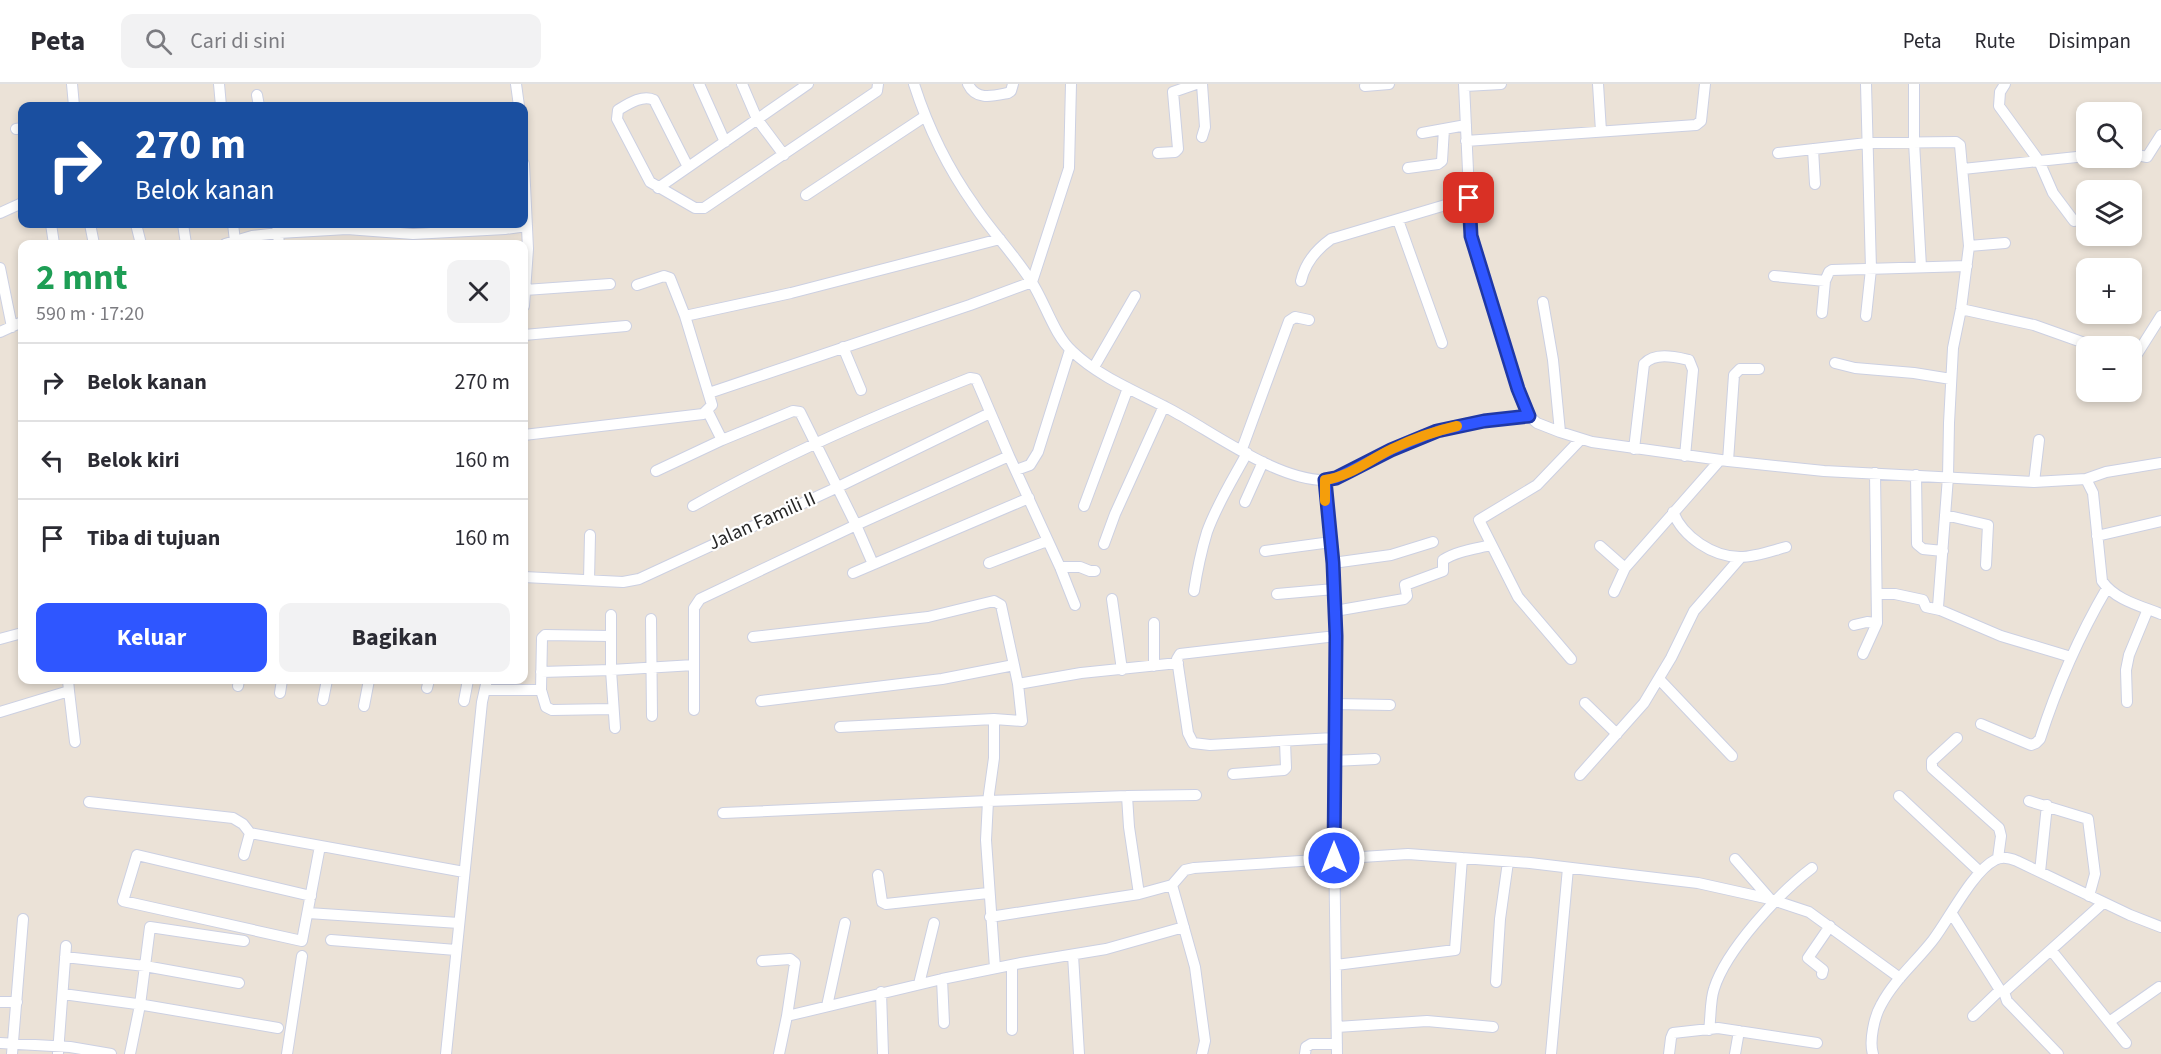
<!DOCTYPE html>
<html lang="id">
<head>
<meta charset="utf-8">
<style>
	:root { --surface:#fff; --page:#f2f2f3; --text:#2b2b33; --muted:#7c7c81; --line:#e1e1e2; --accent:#2f56ff }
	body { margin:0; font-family:"Source Sans 3",sans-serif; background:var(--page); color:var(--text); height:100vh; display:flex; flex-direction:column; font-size:22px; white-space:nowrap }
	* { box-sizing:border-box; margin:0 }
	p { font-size:20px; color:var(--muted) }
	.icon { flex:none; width:33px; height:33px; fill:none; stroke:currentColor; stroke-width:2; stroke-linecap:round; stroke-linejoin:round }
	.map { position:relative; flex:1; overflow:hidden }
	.side { position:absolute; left:18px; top:156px; width:510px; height:444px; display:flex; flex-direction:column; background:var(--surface); border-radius:12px; box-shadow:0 3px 9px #0003 }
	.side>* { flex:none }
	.hud { position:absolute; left:18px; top:18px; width:510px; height:126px; border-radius:12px; box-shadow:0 3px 9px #0003; background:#1a4fa0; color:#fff; overflow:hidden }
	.controls { position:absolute; left:2076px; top:18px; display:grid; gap:12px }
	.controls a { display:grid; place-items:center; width:66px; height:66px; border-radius:12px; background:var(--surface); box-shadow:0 3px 9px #0003; font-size:30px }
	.pin { position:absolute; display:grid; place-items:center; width:51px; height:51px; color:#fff; margin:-26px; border-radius:12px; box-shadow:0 3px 9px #0006 }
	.me { position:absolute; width:66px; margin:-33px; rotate:0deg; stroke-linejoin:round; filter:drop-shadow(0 0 4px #0008) }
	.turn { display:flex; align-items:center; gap:21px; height:126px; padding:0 18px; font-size:27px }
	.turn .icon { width:78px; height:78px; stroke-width:2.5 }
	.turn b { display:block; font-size:42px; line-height:51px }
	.round { display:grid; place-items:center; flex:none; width:63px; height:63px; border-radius:12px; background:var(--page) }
	.summary { display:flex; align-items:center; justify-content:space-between; height:102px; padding:0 18px }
	h1 { font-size:36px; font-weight:700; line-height:45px; color:#1e9e55 }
	.cta { display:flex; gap:12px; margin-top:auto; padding:12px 18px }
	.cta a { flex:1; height:69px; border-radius:12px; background:var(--accent); color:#fff; font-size:24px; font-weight:700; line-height:69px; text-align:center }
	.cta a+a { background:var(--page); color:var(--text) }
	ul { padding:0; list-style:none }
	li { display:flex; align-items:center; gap:18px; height:78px; padding:0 18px; border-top:2px solid var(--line) }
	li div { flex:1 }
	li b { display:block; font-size:22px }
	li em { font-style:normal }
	header { display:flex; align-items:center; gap:36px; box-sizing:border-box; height:84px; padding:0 30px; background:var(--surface); border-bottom:2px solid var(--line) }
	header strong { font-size:28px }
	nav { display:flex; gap:33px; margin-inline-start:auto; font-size:21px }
	.search { width:420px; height:54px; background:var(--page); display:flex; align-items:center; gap:15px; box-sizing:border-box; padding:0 21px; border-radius:12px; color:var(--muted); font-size:22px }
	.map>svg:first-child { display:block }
</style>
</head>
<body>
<header>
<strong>Peta</strong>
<div class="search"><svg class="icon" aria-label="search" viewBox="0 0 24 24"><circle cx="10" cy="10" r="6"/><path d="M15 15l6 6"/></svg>Cari di sini</div>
<nav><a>Peta</a><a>Rute</a><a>Disimpan</a></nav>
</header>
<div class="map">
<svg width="2161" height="970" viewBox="0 0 2161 970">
	<rect width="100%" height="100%" fill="#ebe2d7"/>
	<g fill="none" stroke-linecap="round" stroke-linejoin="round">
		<!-- minor casing -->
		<g stroke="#ccd0e2" stroke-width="12">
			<path id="minor" d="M72 0 74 22
				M219 0 221 22
				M516 0 519 22
				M699 0 725 58
				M742 0 757 35 784 71
				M914 0C928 44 947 83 974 121 991 147 1014 170 1031 197 1045 218 1054 251 1072 267 1100 294 1140 309 1173 327 1214 349 1277 396 1324 396 1347 396 1370 376 1390 366 1418 351 1452 341 1484 337 1499 335 1514 335 1529 332
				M968 0C976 17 993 12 1008 9L1011 7 1013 0
				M1202 0 1205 43 1202 53
				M1464 0 1471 152 1518 305 1529 332 1537 339 1560 348 1592 358 1728 377 1824 387 2034 398 2086 395 2093 409 2102 497C2115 516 2141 522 2161 530
				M1598 0 1601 47
				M1866 0 1871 185 1866 232
				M1914 0V58L1921 183
				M2005 0 2000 8 1999 22 2039 77 2053 109 2074 137
				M1365 2 1389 0
				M1465 2 1501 0
				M257 11 259 22
				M16 45 22 44
				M1422 49 1466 41
				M1466 57 1696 41 1701 37 1705 0
				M1813 65 1815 100
				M1158 69 1175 68 1178 65 1173 8 1196 0
				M1778 69 1867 59 1956 58 1960 61 1969 162 1961 225 1953 264 1949 339 1948 393 1938 523 1940 526 2001 552 2071 573
				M2132 70 2147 73 2161 51
				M524 80 528 165 524 222
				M688 83 654 16C643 10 628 20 618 26L617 35 650 98 695 124H704L877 7 878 0
				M1408 84 1438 80 1442 77 1444 45
				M1963 85 2086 72
				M658 104 808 0
				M806 111 924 33
				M0 129 22 119
				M1398 136 1442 259
				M51 140 54 160
				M90 140 94 160
				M136 140 141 160
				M183 140 186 160
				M233 140 235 157
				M277 140 279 160
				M225 160 252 152 279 149 347 145 413 150 505 145 527 142
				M1969 162 2005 159
				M0 184 12 243
				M1774 192 1825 197
				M1301 197C1305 179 1317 165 1331 155L1469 114
				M637 201 664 192 670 194 685 232
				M525 206 610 200
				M1543 218 1553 276 1560 348
				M1961 225 2034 241 2093 262
				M1822 229 1825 197 1829 188 1832 186 1967 182
				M0 248 22 238
				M524 251 626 242
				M843 263 861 306
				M2132 278 2161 232
				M1835 279 1855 284 1914 289 1951 295
				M1094 283 1135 212
				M709 309 970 221 1032 198 1069 84 1071 0
				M708 328 722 356
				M524 351 703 330 712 321 685 232 791 209 1000 155
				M1242 365 1289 237 1295 233 1309 236
				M1634 365 1644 280C1655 268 1675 273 1689 276L1693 286 1685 372
				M1728 377 1734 291 1740 285H1759
				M1016 386 1030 381 1038 368 1070 266
				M656 387 722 356 793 327 800 328 856 441 873 480
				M1916 391 1917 460 1923 465 1943 467
				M2086 395 2106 388 2161 379
				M1325 396 1333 479 1336 552 1333 683 1337 970
				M2034 398 2039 356
				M1245 418 1263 378
				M693 422C781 372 876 331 970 294L976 295 1009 372
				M1084 422 1128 304
				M1673 428C1683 453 1713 473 1740 473 1755 473 1771 467 1786 463
				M1945 431 1988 441 1986 481
				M2097 452 2161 437
				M1104 460 1115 430 1164 322
				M1600 462 1625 484
				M1265 467 1331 458
				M989 479 1047 457
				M1333 479 1391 471 1433 458
				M1060 483H1080L1090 487H1095
				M853 489 1029 414
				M524 493 623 498 639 495 838 403 990 329
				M589 496 590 451
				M1194 507C1197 487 1201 468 1207 448 1217 420 1233 395 1247 369
				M1614 508 1625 484 1720 376
				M1277 510 1334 505
				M1877 510H1895L1923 516 1926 523 1940 526
				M1112 515 1122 586
				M1335 527 1404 515 1407 512 1405 501 1443 487V476C1457 467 1475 465 1491 461
				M611 531V586L615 644
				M651 535 652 632
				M1154 539V582
				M1854 541 1867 538 1877 539
				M610 552 545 551 542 554 541 606 546 623 552 626 613 625
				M753 553 928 533 994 517 1001 521 1014 581
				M0 555 22 549
				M1863 570 1877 539 1875 389
				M1571 575 1518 513 1479 436 1537 401 1581 355
				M541 588 611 586 694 581
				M1659 595 1732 672
				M1018 600 1081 589 1178 579
				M238 602 239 596
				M427 604 429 596
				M486 606H541
				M69 607 75 658
				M280 609 282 596
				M323 616 327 596
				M464 617 468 596
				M761 617 942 595 1014 581 1018 600 1022 637 994 635 840 643
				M2127 618 2126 586 2129 571 2148 525
				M1585 619 1617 650
				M1334 620 1390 621
				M364 622 369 596
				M694 626V524L700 515 856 441 1009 372 1060 483 1075 521
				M0 628 69 607 68 596
				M994 635V674L988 717 1127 712
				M1981 640 2031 661 2036 659 2040 655C2057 602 2079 552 2107 504
				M1334 654 1210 661 1193 659 1188 649 1177 575 1180 570 1336 552
				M1957 654 1932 677V684L1999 744 2001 752 1998 774
				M1333 677 1375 675
				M1233 690 1284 686 1286 684 1285 657
				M1580 691 1644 619 1671 574 1694 527 1741 473
				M1899 712 1980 788
				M2029 717 2088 735 2095 790 2089 812
				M89 718 233 734 243 740 250 749 464 788
				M723 729 988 717 986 756 995 884
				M244 771 250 749
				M1735 775 1770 815
				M2040 788 2047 721
				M878 791 882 818 886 820 988 809
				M1139 810 1129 743 1127 712 1196 711
				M311 812 137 771 123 817 302 857 320 762
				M308 829 459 839
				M1952 830 2000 906 2004 908
				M990 833 1139 810 1172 801
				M331 856 456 866
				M2051 866 2126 959
				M1073 871 1079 970
				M65 873 145 882 239 899
				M762 877 790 875 795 879 787 932
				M1336 881 1455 866 1462 774
				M1822 890 1823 886 1808 874 1830 842
				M942 895 944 939
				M1496 898 1500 835 1508 778
				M919 900 934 839
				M881 908 883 970
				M63 910 144 921 278 944
				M0 918H17
				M827 922 845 839
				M1973 932 2000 906
				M2109 938 2159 903
				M1337 943 1427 937 1493 943
				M1012 946V881
				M1709 946C1711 933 1710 917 1714 905 1726 866 1780 808 1812 784
				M0 959 70 963 111 970
				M58 969 66 862
				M12 970 23 835
				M130 970 140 921 150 843 244 857
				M287 970 302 872
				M446 970 482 618 487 596
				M779 970 787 932 942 895 1021 879 1106 865 1184 843
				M1202 970 1205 957 1195 883 1172 801 1185 786 1194 784 1408 770 1530 779 1698 799 1770 815 1809 828 1900 894
				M1305 970 1306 963 1311 960H1337
				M1551 970 1568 784
				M1669 970 1671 954 1673 949 1718 944 1817 959
				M1735 970 1739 947
				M1873 970C1869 958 1874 933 1881 921 1894 896 1916 878 1933 856 1949 835 1973 787 1995 776 2002 772 2010 774 2017 777L2130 831 2161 843
				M2058 970 2007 917 2004 908 2103 819"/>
		</g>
		<!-- minor -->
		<use href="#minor" stroke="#fff" stroke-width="10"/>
	</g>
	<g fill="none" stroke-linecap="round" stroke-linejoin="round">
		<!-- route casing -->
		<g stroke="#1f38a6" stroke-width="15">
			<path id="route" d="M1334 774 1336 552 1333 479 1325 396 1336 394 1391 366 1437 347 1484 337 1529 332 1518 305 1471 152 1469 114"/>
		</g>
		<!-- route -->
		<use href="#route" stroke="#2f56ff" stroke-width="10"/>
		<!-- slow -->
		<path stroke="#f59e0b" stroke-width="10" d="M1325 417V396C1350 392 1369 376 1392 365 1413 355 1435 347 1457 342"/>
	</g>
	<g text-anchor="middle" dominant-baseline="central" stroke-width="4.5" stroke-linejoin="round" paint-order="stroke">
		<!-- street labels -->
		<g font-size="20" fill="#272727" stroke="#fff">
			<text transform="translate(762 437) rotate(-24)">Jalan Famili II</text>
		</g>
	</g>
</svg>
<div class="controls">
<a><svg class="icon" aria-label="search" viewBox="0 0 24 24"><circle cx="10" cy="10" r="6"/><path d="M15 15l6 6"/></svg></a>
<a><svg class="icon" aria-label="layers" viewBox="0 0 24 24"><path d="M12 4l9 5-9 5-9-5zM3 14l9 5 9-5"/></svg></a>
<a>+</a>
<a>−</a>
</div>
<div class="pin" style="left:1469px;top:114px;background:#d93025"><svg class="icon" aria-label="arrive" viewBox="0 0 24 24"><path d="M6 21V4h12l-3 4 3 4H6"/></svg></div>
<svg class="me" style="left:1334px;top:774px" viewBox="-20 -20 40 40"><circle r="17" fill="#2f56ff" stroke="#fff" stroke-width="3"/><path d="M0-11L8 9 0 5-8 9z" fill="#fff"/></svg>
<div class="hud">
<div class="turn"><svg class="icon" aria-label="right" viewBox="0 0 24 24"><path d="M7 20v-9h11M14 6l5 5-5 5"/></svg><div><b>270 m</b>Belok kanan</div></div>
</div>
<section class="side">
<div class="summary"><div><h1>2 mnt</h1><p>590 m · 17:20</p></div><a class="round"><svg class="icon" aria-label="close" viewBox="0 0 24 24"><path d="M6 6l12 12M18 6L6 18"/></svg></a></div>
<ul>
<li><svg class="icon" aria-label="right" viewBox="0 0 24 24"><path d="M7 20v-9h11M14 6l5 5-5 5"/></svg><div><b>Belok kanan</b></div><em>270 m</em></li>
<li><svg class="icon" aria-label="left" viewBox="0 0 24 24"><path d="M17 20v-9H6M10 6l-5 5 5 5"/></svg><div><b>Belok kiri</b></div><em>160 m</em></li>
<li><svg class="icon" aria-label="arrive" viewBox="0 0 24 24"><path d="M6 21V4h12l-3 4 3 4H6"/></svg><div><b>Tiba di tujuan</b></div><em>160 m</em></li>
</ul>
<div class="cta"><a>Keluar</a><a>Bagikan</a></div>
</section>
</div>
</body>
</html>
